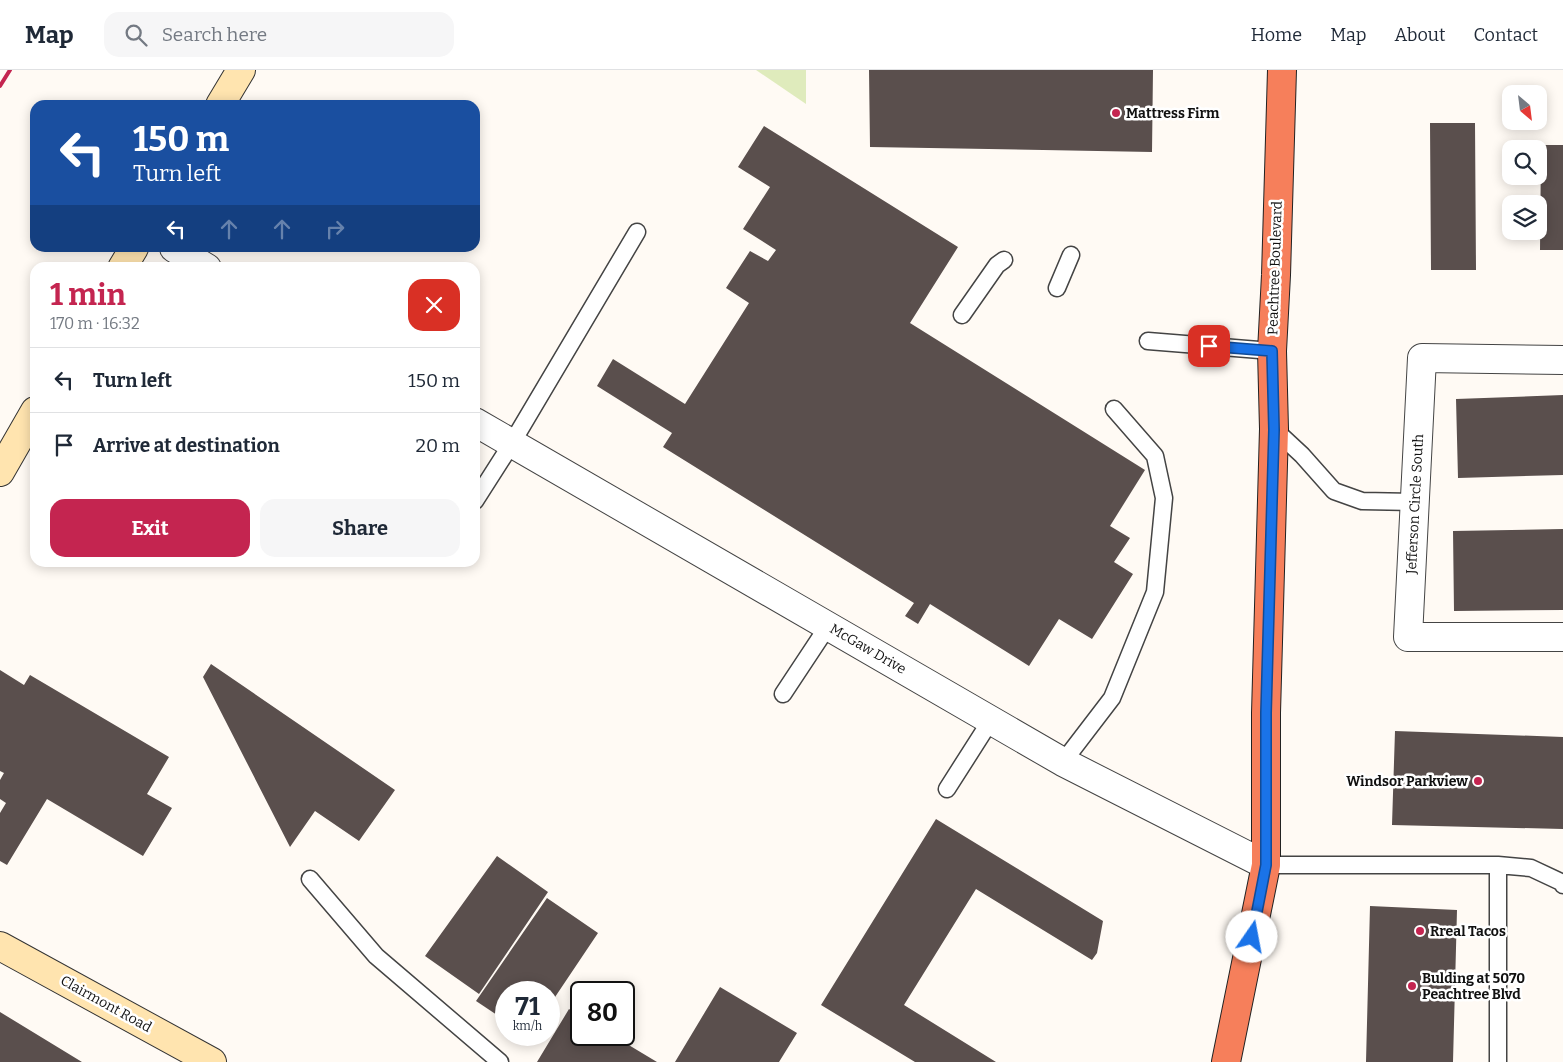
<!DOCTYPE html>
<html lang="en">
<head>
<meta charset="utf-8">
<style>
	:root { --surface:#fff; --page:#f6f6f7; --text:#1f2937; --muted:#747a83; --line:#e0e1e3; --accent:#c42550 }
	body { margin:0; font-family:Bitter,serif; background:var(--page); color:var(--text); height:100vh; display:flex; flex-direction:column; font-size:19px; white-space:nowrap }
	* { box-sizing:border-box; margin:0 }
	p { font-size:16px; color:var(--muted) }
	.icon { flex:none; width:28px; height:28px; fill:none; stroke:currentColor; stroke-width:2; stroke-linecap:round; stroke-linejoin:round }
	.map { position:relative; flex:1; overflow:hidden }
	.sheet { position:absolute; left:30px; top:192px; width:450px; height:305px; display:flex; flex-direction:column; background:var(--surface); border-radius:15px; box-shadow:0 2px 12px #0003 }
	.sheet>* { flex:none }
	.guide { position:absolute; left:30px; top:30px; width:450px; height:152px; border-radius:15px; box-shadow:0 2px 12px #0003; background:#1a4fa0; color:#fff; overflow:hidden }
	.needle { width:32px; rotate:152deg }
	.tools { position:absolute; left:1502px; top:15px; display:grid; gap:10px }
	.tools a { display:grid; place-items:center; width:45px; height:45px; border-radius:10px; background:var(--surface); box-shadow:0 2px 12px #0003; font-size:25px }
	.speed { position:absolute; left:495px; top:911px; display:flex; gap:10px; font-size:25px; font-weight:700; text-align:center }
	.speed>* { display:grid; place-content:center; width:65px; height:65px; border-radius:50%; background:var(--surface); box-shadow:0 2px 12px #0003; line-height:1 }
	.speed small { font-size:12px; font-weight:400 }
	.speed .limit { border:2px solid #111; border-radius:8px; background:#fff; color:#111 }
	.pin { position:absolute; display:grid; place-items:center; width:42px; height:42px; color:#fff; margin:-21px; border-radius:10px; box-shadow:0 2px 8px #0006 }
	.me { position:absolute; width:55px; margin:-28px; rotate:12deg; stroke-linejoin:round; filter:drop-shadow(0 0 4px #0008) }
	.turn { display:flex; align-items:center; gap:18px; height:105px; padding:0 20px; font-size:22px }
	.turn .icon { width:65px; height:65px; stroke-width:2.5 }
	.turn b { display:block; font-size:35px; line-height:42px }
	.lanes { display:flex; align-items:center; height:48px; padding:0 20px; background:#0003; justify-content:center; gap:25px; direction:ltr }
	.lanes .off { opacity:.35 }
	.round { display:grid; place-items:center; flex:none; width:52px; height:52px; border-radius:15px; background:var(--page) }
	.headline { display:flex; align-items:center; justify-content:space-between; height:85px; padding:0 20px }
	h1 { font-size:30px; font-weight:700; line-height:38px; color:var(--accent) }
	.cta { display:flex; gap:10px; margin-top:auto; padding:10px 20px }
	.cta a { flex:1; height:58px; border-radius:15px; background:var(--accent); color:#fff; font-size:20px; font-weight:700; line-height:58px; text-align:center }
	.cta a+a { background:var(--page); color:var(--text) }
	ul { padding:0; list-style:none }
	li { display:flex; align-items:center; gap:15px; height:65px; padding:0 20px; border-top:1px solid var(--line) }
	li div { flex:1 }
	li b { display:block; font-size:19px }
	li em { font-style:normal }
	header { display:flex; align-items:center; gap:30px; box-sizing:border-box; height:70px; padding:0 25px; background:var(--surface); border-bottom:1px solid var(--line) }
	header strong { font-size:24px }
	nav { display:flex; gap:28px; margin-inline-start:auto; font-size:18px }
	.search { width:350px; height:45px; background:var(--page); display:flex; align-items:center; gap:12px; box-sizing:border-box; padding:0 18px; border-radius:15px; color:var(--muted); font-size:19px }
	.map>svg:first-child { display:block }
</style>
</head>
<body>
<header>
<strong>Map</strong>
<div class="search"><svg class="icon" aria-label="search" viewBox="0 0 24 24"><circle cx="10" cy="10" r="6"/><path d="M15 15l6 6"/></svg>Search here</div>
<nav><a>Home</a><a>Map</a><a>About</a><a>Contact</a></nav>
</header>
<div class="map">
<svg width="1563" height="992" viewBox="0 0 1563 992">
	<rect width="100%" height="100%" fill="#fffaf4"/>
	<!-- green -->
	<path fill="#dfebbc" d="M756 0H806V34Z"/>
	<!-- building -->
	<path fill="#5a4f4d" d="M869 0H1153L1152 82 870 77Z
		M1430 53H1475L1476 200H1431Z
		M764 56 958 177 910 253 1145 400 1110 456 1130 468 1114 492 1133 504 1092 569 1059 549 1029 596 930 534 918 554 905 546 914 533 663 377 672 363 597 316 613 289 685 334 749 233 726 218 750 181 768 191 776 180 743 159 770 117 738 97Z
		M1541 75H1563V180H1540Z
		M1563 325V405L1458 408 1456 329Z
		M1563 459V540L1454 541 1453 461Z
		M211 594 395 720 359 771 315 741 290 777 203 607Z
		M0 600 24 615 30 605 169 687 147 724 172 738 143 786 47 729 7 795 0 791V743L6 733 0 729V710L4 703 0 701Z
		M1395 661 1563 667V759L1392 755Z
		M936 749 1103 851 1097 883 1092 890 976 819 904 935 996 992H915L821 935Z
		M497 786 548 822 479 924 425 886Z
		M547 828 598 863 549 936V922H506V951L476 931Z
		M1370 836 1457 840 1453 992H1366Z
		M720 917 797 963 779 992H675Z
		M569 939 581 947V965H612L657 992H537Z
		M0 942 82 992H0Z"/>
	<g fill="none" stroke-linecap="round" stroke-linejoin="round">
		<!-- lane casing -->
		<g stroke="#444" stroke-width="19">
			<path id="lane" d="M1057 218 1071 185
				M962 245 997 195 1004 190
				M1148 271 1272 281
				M1274 359 1302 385 1334 421 1362 431 1415 432
				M475 431 512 373 637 162
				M783 624 828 556
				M1063 692 1112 628 1155 522 1164 428 1155 386 1114 339
				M947 719 991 650
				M1266 795H1498L1531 798 1563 813V815
				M1498 795V992
				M310 809 376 886 500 992"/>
		</g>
		<!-- street casing -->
		<g stroke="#444" stroke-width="30">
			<path id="street" d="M174 178 207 198
				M1563 290 1422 288 1408 567H1563
				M475 352 1063 692 1266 795"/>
		</g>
		<!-- secondary casing -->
		<g stroke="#333" stroke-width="30">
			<path id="secondary" d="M220 35 241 0
				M122 198 134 178
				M0 402 35 341
				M0 876 212 992"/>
		</g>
		<!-- highway casing -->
		<g stroke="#222" stroke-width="30">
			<path id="highway" d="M1226 992 1266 795V643L1274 359 1272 281 1276 205 1282 0"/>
		</g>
		<!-- lane -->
		<use href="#lane" stroke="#fff" stroke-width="16"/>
		<!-- street -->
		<use href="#street" stroke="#fff" stroke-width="28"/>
		<!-- secondary -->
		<use href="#secondary" stroke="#ffe4af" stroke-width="28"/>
		<!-- highway -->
		<use href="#highway" stroke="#f67f5b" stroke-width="28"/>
		<!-- rail -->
		<path stroke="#c42550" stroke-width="4" d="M0 16 10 0"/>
	</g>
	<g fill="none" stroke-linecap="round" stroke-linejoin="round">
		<!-- route casing -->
		<g stroke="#114b97" stroke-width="12">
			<path id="route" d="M1209 276 1272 281 1274 360 1266 643V795L1252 867"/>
		</g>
		<!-- route -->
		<use href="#route" stroke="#1a73e8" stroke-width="9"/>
	</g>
	<!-- markers -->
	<g fill="#c42550" stroke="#fff" stroke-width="2">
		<circle cx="1116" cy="43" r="5"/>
		<circle cx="1478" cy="711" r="5"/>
		<circle cx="1420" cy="861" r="5"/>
		<circle cx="1412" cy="916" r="5"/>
	</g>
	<g text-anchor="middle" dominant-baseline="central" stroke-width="5" stroke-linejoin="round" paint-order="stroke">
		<!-- poi labels -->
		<g font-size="14" font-weight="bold" fill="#111" stroke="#fff" text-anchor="start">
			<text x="1126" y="43">Mattress Firm</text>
			<text x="1468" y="711" text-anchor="end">Windsor Parkview</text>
			<text x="1430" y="861">Rreal Tacos</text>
			<text x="1422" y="908">Bulding at 5070<tspan x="1422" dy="16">Peachtree Blvd</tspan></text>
		</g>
		<!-- street labels -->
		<g font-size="14" fill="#111" stroke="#fff">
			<text transform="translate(1275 198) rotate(-88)">Peachtree Boulevard</text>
			<text transform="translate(1415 434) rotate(-87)">Jefferson Circle South</text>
			<text transform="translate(868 579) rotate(30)">McGaw Drive</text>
			<text transform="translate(106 934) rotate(29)">Clairmont Road</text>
		</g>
	</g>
</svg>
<div class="tools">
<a><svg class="needle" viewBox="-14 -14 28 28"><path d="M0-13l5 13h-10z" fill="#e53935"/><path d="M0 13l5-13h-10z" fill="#747a83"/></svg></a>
<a><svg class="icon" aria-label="search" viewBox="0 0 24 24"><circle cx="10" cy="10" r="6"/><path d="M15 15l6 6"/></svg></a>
<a><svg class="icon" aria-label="layers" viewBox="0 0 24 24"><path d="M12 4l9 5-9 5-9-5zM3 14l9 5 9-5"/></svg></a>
</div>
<div class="speed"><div>71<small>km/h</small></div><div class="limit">80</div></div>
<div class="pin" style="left:1209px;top:276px;background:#d93025"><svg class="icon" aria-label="arrive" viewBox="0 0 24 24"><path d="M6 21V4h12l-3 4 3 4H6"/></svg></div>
<svg class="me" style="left:1252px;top:867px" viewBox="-20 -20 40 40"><circle r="19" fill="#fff"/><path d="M0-13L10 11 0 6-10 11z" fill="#1a73e8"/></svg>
<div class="guide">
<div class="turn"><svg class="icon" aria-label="left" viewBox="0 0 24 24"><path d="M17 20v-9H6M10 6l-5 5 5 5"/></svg><div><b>150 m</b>Turn left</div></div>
<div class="lanes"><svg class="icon" aria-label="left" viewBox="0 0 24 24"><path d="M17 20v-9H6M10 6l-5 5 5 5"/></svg><svg class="icon off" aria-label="ahead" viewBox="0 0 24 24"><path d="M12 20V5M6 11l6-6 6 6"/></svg><svg class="icon off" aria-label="ahead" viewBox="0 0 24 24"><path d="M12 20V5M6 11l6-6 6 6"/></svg><svg class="icon off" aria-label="right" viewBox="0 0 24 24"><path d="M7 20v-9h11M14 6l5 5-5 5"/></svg></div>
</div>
<section class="sheet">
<div class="headline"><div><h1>1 min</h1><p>170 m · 16:32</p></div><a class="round" style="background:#d93025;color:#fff"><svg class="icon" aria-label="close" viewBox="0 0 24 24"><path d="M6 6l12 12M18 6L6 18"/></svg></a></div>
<ul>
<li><svg class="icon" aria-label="left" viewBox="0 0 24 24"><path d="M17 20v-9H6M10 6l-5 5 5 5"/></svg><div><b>Turn left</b></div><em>150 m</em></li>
<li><svg class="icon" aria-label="arrive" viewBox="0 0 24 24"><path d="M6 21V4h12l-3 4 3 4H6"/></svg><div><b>Arrive at destination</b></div><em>20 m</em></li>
</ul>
<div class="cta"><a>Exit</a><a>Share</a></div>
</section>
</div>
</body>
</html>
